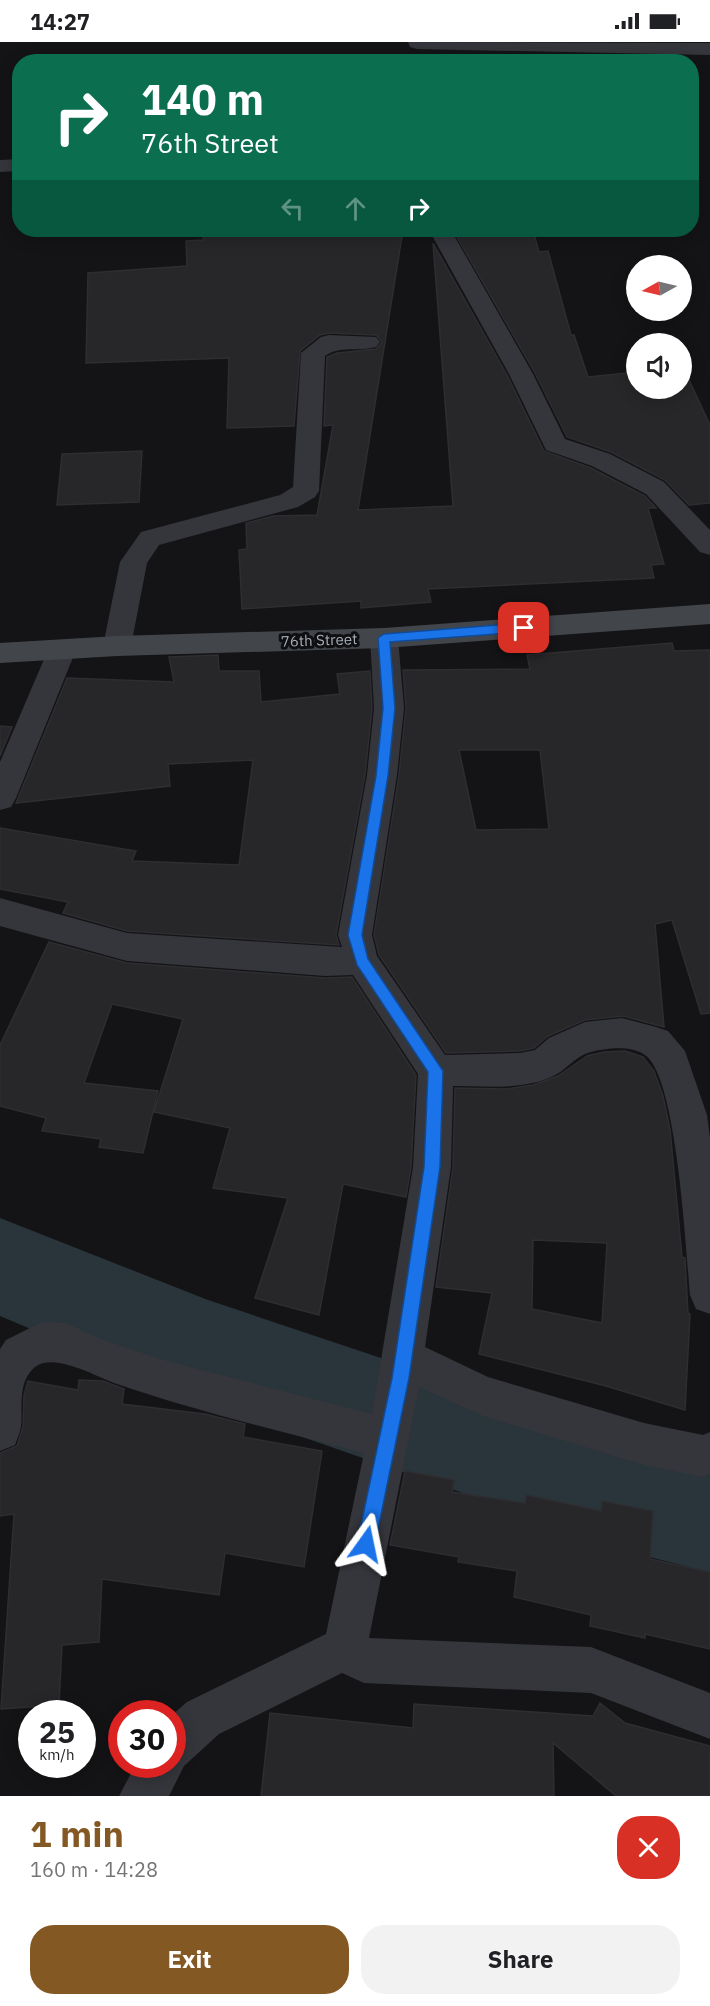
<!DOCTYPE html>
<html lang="en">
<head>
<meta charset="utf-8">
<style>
	:root { --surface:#fff; --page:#f2f2f2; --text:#202124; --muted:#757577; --accent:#845823 }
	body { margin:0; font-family:"IBM Plex Sans",sans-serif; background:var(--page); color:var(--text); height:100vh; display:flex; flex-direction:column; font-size:22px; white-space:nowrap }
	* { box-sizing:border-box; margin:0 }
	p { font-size:20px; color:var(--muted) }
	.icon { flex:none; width:33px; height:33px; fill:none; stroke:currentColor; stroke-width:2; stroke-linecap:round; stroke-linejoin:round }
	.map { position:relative; height:1754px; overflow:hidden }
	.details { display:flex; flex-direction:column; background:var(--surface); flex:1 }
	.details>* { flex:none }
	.guide { position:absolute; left:12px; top:12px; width:687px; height:183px; border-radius:24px; box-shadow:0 3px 15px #0003; background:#0b6e4f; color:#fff; overflow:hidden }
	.needle { width:39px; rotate:262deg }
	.controls { position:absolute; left:626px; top:213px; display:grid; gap:12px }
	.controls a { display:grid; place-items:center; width:66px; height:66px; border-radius:50%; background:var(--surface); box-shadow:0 3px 15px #0003; font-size:30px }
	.speed { position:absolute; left:18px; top:1658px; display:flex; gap:12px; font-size:30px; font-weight:700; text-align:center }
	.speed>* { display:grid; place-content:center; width:78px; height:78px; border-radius:50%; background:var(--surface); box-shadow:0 3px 15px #0003; line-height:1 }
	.speed small { font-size:15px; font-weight:400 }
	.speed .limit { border:9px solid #d22; background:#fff; color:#111 }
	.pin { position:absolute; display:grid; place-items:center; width:51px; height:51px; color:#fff; margin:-26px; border-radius:12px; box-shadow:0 3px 9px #0006 }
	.me { position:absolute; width:66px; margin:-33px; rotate:12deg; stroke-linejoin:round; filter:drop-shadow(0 0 4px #0008) }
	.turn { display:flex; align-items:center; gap:21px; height:126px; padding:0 30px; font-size:27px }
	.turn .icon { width:78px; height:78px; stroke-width:2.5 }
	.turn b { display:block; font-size:42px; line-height:51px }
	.lanes { display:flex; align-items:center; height:57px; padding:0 30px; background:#0003; justify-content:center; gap:30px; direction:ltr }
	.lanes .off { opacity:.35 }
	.round { display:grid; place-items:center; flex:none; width:63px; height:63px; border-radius:24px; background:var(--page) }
	.headline { display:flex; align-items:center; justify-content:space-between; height:102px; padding:0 30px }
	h1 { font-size:36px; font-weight:700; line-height:45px; color:var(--accent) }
	.button { display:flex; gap:12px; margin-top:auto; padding:12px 30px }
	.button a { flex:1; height:69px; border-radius:24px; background:var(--accent); color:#fff; font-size:24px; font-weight:700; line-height:69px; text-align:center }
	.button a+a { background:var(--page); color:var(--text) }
	.status { display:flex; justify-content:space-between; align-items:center; height:42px; padding:0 30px; background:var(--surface); direction:ltr }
	.status svg { height:16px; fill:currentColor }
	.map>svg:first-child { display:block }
</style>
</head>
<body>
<div class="status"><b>14:27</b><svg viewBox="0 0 49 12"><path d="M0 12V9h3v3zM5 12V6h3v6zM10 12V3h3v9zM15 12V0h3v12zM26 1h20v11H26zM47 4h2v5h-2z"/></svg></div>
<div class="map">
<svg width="710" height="1754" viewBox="0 0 710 1754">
	<rect width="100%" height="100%" fill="#141416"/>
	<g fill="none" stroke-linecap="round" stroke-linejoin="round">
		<!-- river -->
		<path fill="#29353b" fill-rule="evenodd" d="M0 1176 208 1258 637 1402 710 1420V1530L637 1512 208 1362 0 1274Z"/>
	</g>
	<!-- building -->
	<path fill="#27272a" stroke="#2e2e32" stroke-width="1.5" fill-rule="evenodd" d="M200 188H403L358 468 453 464 433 201 507 333 544 409 591 426 645 454 656 466H648L664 522 651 523 654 536 428 547 431 560 361 566V559L242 567 239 508 247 507 246 481 273 474 317 473 333 383 324 384 327 315 337 311 376 307 382 300 376 293 329 291 320 293 300 309 294 384 227 386 229 316 86 321 88 231 187 224 186 199 204 198Z
		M453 188H533L539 210 548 209 571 293H574L588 335 636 330V346H681L683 325 710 383V461L689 463 665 438 611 410 567 395 535 331Z
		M142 409 139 460 57 463 62 412Z
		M672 601 674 609 710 608V971L701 972 672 878 655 882 664 985 623 974 585 978 548 994 534 1006 520 1009 446 1011 379 913 374 893 399 733 406 666 403 628 530 627 527 613ZM459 708H540L549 787 476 788Z
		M218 613 219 629H259L261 660 340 652 337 632 370 629 372 666 365 733 336 893 339 903 127 889 63 871 68 860 0 847V786L136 809 132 819 239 823 253 718 168 722 170 744 16 761 67 636 174 640 169 615Z
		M0 684 12 685 0 714Z
		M49 900 127 921 325 936 352 935 416 1033 411 1125 406 1155 343 1142 319 1273 255 1256 288 1156 213 1146 230 1086 154 1070 183 977 112 962 84 1041 158 1049 143 1111 99 1105 101 1097 42 1089 46 1076 0 1064V1003Z
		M625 1009 643 1015 654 1029 663 1054 670 1087 682 1215 685 1216 688 1271 690 1272 685 1368 606 1344 479 1312 492 1251 436 1245 453 1125 455 1046 506 1047 533 1043 558 1034 587 1014 604 1010ZM533 1198 607 1201 602 1281 532 1267Z
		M79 1338 103 1339 124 1347 122 1362 205 1372 245 1382 243 1395 322 1409 304 1525 225 1511 219 1553 102 1537 99 1600 62 1603 59 1663 1 1667 14 1472 0 1474V1411L17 1404 23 1385 24 1353 28 1339 78 1348Z
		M405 1429 454 1438 452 1450 525 1461 526 1453 601 1469 602 1459 653 1469 650 1517 710 1530V1607L645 1592V1596L590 1584 591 1573 514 1555 517 1529 458 1520 459 1515 390 1503Z
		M600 1661 625 1681 710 1704V1754H616L553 1701 554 1754H261L270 1671 413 1686 414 1662 593 1674Z"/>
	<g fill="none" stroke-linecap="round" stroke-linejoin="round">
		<!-- street -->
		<path fill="#34363b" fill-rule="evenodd" d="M408 0 710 1V13L417 7 410 5Z
			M20 117V129L0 130V118Z
			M429 188H451L533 332 565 397 610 412 664 440 710 488V513L700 510 646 452 592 424 546 408 509 332Z
			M329 293 376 295 380 300 376 305C358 310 340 303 325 314L319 449 315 455 298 465 159 503 147 521 131 604 127 611 117 614 107 611 103 604 120 520 141 490 280 453 293 445 301 311 321 295Z
			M384 586 394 589 398 596 404 666 397 733 372 893 377 914 445 1013 520 1011 535 1008 549 996 585 980 622 976 656 985 668 989 685 1009 707 1073 710 1096V1272L696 1267 690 1253C686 1210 677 1034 645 1013 631 1003 606 1006 591 1010 577 1013 569 1025 557 1032 528 1049 485 1044 453 1044L451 1125 425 1305 488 1335 644 1381 703 1393 710 1390V1432L703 1435 644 1423 483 1374 419 1345 369 1596 591 1605 710 1651V1697L591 1651 364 1641 342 1631 219 1692 184 1724 169 1754H119L136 1722H172V1673L187 1660 326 1592 364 1411C281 1389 198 1370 117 1342 96 1335 55 1310 35 1325 17 1340 23 1365 21 1385 20 1391 17 1397 15 1403L0 1409V1307L6 1298 42 1280 66 1281 101 1297 167 1319 372 1372 413 1125 418 1032 353 933 325 934 127 919 0 884V856L127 891 342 905 338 893 367 733 374 666 370 596 374 589Z
			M62 598 72 601 76 608 16 756 11 765 0 768V720L48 608 52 601Z"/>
		<!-- secondary -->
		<path fill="#42464b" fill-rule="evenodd" d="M710 562V582L384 606 117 614 0 621V601L117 594 384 586Z"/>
	</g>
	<!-- route -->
	<path fill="#1a73e8" stroke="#114b97" stroke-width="1.5" d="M524 581 530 586 524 590 390 600 395 666 388 734 362 893 368 917 443 1029 440 1125 409 1336 375 1502 372 1508 366 1511 360 1508 357 1502 392 1336 424 1125 428 1030 357 923 348 893 376 734 383 666 378 596 384 592Z"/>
	<g text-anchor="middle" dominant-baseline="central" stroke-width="6" stroke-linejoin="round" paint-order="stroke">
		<!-- street labels -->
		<g font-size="15" fill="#a4acb7" stroke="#0f0f11">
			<text transform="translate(319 598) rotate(-2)">76th Street</text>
		</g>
	</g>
</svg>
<div class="controls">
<a><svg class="needle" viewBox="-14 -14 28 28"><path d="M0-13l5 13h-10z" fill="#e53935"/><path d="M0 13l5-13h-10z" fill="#757577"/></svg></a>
<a><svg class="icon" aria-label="sound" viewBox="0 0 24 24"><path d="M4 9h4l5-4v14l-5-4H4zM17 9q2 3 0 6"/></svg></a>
</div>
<div class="speed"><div>25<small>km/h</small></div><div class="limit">30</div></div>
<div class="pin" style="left:524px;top:586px;background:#d93025"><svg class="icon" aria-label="arrive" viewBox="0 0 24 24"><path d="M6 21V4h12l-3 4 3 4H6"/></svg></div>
<svg class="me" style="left:366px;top:1502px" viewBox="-20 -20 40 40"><path d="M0-17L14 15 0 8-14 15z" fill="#1a73e8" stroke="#fff" stroke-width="4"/></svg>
<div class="guide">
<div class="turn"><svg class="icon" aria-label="right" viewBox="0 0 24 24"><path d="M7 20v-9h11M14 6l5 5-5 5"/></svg><div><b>140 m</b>76th Street</div></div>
<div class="lanes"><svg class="icon off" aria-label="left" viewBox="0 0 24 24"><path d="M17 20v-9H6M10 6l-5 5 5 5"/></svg><svg class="icon off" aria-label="ahead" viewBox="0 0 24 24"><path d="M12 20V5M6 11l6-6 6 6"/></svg><svg class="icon" aria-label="right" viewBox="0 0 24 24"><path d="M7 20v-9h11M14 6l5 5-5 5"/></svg></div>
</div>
</div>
<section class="details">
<div class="headline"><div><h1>1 min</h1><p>160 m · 14:28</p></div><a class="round" style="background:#d93025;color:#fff"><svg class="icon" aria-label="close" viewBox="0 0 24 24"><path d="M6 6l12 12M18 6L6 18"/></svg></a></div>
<div class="button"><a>Exit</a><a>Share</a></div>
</section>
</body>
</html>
